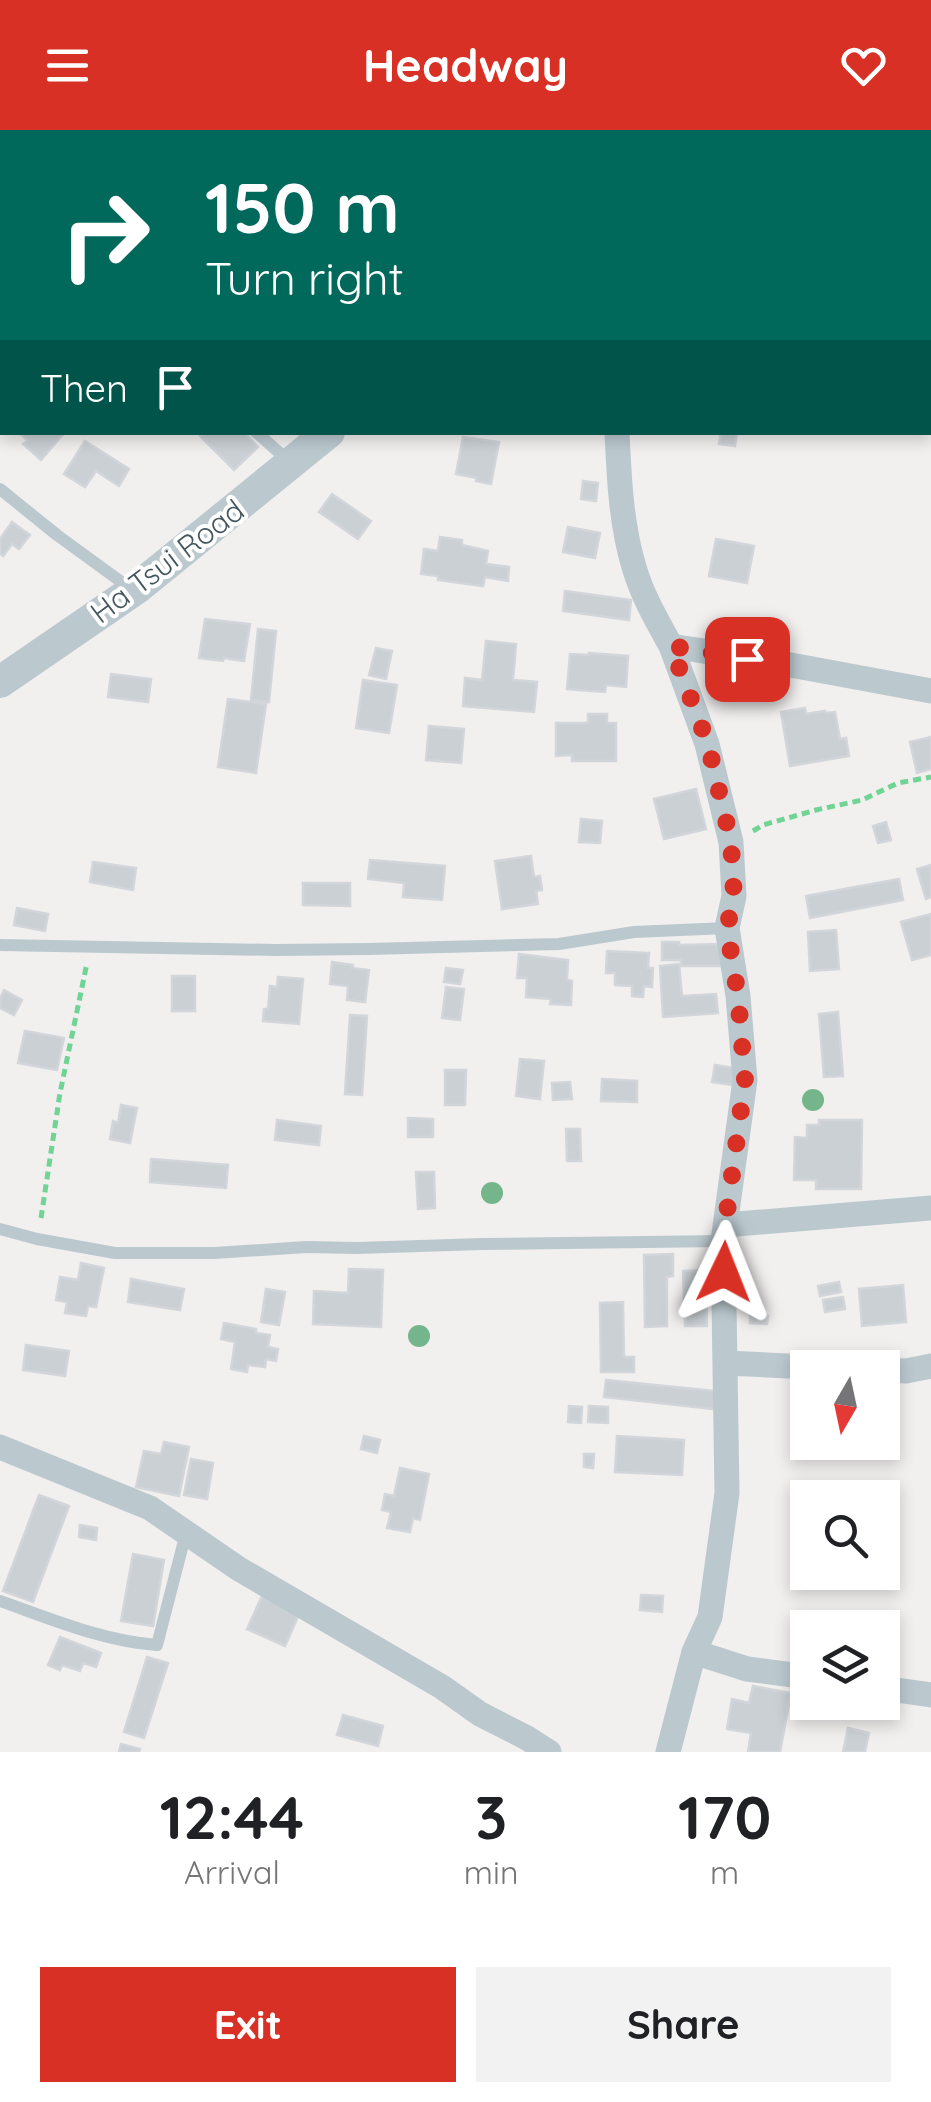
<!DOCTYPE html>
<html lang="en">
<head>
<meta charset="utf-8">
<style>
	:root { --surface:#fff; --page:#f2f2f2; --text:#202124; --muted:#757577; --accent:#d93025 }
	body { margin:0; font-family:Quicksand,sans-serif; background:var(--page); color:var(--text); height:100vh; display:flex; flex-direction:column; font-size:38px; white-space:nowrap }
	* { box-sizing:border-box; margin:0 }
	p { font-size:32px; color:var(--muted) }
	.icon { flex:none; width:55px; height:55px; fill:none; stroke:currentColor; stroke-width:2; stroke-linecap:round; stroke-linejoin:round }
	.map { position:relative; height:1622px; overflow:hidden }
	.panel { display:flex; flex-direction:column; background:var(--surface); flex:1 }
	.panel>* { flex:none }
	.top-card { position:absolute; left:0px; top:0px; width:932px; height:305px; box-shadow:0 5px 15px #0003; background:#00695c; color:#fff; overflow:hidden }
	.needle { width:65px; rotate:189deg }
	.fabs { position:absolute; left:790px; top:1220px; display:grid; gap:20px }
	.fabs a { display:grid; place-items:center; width:110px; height:110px; border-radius:0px; background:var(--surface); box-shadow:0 5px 15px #0003; font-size:50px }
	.pin { position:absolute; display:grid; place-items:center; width:85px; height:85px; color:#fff; margin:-42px; border-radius:20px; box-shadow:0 5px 15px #0006 }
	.me { position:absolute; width:110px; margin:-55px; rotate:2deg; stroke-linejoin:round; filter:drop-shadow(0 0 8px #0008) }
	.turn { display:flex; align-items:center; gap:35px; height:210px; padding:0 40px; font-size:45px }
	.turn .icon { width:130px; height:130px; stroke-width:2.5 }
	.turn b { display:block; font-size:70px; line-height:85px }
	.then { display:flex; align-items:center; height:95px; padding:0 40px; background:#0003; gap:20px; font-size:38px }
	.eta { display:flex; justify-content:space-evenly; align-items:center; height:170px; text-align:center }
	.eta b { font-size:60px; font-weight:700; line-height:70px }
	.button { display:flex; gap:20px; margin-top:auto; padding:20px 40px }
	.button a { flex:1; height:115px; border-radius:0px; background:var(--accent); color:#fff; font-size:40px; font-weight:700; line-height:115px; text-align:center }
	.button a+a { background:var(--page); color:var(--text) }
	header { display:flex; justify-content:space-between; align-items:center; height:130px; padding:0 40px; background:var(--accent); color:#fff; font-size:45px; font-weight:700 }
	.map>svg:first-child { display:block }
</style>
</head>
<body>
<header><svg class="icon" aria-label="menu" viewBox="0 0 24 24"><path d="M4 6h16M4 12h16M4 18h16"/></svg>Headway<svg class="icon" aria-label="heart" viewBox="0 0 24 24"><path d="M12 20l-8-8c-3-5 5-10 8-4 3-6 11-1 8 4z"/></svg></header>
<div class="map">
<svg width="931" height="1622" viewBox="0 0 931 1622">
	<rect width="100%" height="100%" fill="#f2efef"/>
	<!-- building -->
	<path fill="#cad0d4" stroke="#d2d6db" stroke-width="2.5" d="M19 302H65L41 330 23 314 27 310Z
		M204 302H244L258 317 234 340 200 306Z
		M721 302H737L735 316 719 314Z
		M463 307 499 312 491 354 476 351 477 348 456 344Z
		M85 311 129 339 119 356 96 341 85 357 64 344Z
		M583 351 598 353 596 371 581 369Z
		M332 364 371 391 358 409 319 382Z
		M12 392 30 405 19 419 12 414 3 426 0 423V409Z
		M568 397 600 403 595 428 563 422Z
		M440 407 462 410V415L488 421 486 434 509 437 508 451 485 447 483 456 438 450V446L421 444 424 419 438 421Z
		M716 409 754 416 747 453 709 446Z
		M565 461 631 470 629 490 563 481Z
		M205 489 250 494 244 531 224 528 223 531 199 528Z
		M258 499 276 501 269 572 251 570Z
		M486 511 516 514 513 550 537 552 534 582 463 576 465 548 482 550Z
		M376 518 392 521 386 549 369 545Z
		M589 523 628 526 626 557 606 555 605 562 567 559 570 524 589 525Z
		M111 544 151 549 148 572 108 567Z
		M363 550 397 555 389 603 356 598Z
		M228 569 266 574 256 643 218 637Z
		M805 578 806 584 825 581 826 583 835 582 840 609 846 608 849 626 790 636 781 582Z
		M588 584H607V593H616V631H572V625L556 626V593H588Z
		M429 596 464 599 461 633 426 630Z
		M931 607V639L917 643 910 612Z
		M696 659 706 699 664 709 654 669Z
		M581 689 602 691 600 713 579 712Z
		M886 692 891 710 878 713 873 696Z
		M531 726 534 747 540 746 542 760 536 761 538 774 502 779 495 731Z
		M370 730 445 736 442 770 403 767 404 753 368 749Z
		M93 732 136 738 133 760 90 752Z
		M931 735V767L926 769 917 739Z
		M899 749 903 770 810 788 806 766Z
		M303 753H350V776L303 775Z
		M17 778 48 784 45 801 14 795Z
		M931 784V825L912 830 901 792Z
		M836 800 839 839 810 841 808 802Z
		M662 812H679V815L721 814V836H681V830H662Z
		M607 821 649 823 648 838H653L652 857 644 856 643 867 632 866V856L615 855V843H606Z
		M519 824 568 830 567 850 572 851 571 875 550 874 551 869 526 867 527 848H517Z
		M332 832 353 835 352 838 369 840 365 872 347 870 348 856 330 854Z
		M679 834 682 866 716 864 718 883 663 887 660 836Z
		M446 838 463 840 460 854 444 852Z
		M172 846H195V881H172Z
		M278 847 303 849 299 894 263 891 264 879H268L270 856 277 857Z
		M446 857 464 859 460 890 442 888Z
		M4 860 22 870 14 885 0 878V869Z
		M838 882 843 946 824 947 819 884Z
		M350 885 367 886 362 965 345 964Z
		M25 901 64 908 57 940 18 933Z
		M520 929 544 931 540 969 516 966Z
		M715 935 735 938 733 955 712 952Z
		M445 940H466L465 975H445Z
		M602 949 637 951V972L601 971Z
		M570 952 572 969 553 970 552 953Z
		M121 975 137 978 130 1013 110 1009 113 991 118 993Z
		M408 988 433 989V1007H408Z
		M277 990 321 996 319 1015 275 1010Z
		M819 990H862L861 1059H816V1050H794L795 1007 807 1008V995H819Z
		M566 999H580L581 1031H567Z
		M151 1029 228 1035 226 1058 150 1052Z
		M416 1042H434L435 1078 418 1079Z
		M673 1124V1146L667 1147V1196L645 1197 644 1125Z
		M81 1133 104 1138 96 1177 88 1176 86 1186 65 1183 67 1172 56 1170 60 1147 78 1150Z
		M349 1139 383 1140 381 1197 313 1194 314 1161 348 1163Z
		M706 1140 707 1196H685L683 1141Z
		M131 1149 184 1159 180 1180 128 1172Z
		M839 1152 841 1162 820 1166 818 1156Z
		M903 1155 906 1192 862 1196 859 1159Z
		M266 1159 285 1162 279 1195 261 1192Z
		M843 1167 845 1179 825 1182 823 1170Z
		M623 1172 624 1227H634V1242H601L600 1173Z
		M750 1186H768L767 1194 750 1193Z
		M224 1193 256 1199V1203L270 1205 268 1217 278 1219 276 1231 266 1229 265 1237 248 1235 247 1242 231 1239 235 1212 221 1209Z
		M26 1215 69 1221 65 1246 23 1240Z
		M606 1250 716 1261 714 1279 604 1267Z
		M569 1276 582 1277 581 1293 568 1292Z
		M589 1276 608 1277V1293L588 1292Z
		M364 1306 380 1310 377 1323 361 1319Z
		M617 1306 684 1310 682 1345 615 1342Z
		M164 1312 189 1317 179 1366 136 1357 144 1321 161 1324Z
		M584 1324H594L593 1338 584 1337Z
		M191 1329 213 1333 207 1369 184 1365Z
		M400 1338 429 1344 420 1390 413 1388 410 1402 387 1398 391 1382 382 1380 385 1364 394 1366Z
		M39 1365 69 1376 33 1472 3 1461Z
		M80 1395 97 1398 96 1410 79 1407Z
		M133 1424 164 1430 153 1496 121 1491Z
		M641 1465 663 1466 662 1482 640 1480Z
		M262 1466 300 1482 285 1516 247 1499Z
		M828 1492 880 1498H828Z
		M882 1498 890 1499 887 1534H882Z
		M60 1507 101 1523 96 1537 83 1533 80 1541 62 1535 60 1540 48 1535Z
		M147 1527 168 1533 144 1608 124 1602Z
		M753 1556 791 1563 780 1622H748L751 1603 727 1599 732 1569 749 1573Z
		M343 1585 383 1596 378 1616 337 1605Z
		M848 1598 869 1603 865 1622H843Z
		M121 1614 140 1619 139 1622H119Z"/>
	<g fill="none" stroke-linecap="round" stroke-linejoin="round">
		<!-- path -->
		<path stroke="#6fd494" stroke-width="5" stroke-dasharray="8 5" stroke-linecap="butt" d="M930 135H931
			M753 701 763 695 816 680 862 670 898 653 931 647
			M41 1088 60 963 87 833"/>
		<!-- service -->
		<path stroke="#bbc9cf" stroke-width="12" d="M0 66 2 68
			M256 302 291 333
			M0 359 57 405 131 459
			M0 815 276 820 369 819 559 814 634 802 727 798
			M0 1099 37 1109 115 1123H214L306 1117 357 1118 482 1114 723 1111
			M0 1471C51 1489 103 1511 157 1515L186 1403"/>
		<!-- minor -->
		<path stroke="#bbc9cf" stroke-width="25" d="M501 0 503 2
			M617 302C619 347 621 394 634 437 642 465 657 491 671 516L780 533 931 561
			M725 1095 931 1078
			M726 1233 829 1238
			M882 1240 906 1241 931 1236
			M0 1317 150 1378 239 1439 442 1557 480 1584 527 1608 549 1622
			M694 1522 747 1539 808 1547
			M882 1558 931 1565
			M668 1622 694 1522 710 1487 727 1363 723 1111 745 950 738 866 727 798 734 766 731 712 707 614 671 516"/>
		<!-- tertiary -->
		<path stroke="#bbc9cf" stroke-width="32" d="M666 2 669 0
			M0 552 137 458 329 302"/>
	</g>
	<!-- trees -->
	<g fill="#75b58b">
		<circle cx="813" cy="970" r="11"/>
		<circle cx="492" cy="1063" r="11"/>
		<circle cx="419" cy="1206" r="11"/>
	</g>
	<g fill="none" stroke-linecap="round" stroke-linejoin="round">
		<!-- route -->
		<path stroke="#d93025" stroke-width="18" stroke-dasharray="0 32.4" d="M724 1142 723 1111 745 950 738 866 727 798 734 766 731 712 708 614 671 516 747 529"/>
	</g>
	<g text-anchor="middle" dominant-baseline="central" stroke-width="8" stroke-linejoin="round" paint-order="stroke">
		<!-- street labels -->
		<g font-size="30" fill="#45565e" stroke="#fff">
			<text transform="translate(167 431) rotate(-37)">Ha Tsui Road</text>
		</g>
	</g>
</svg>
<div class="fabs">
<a><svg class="needle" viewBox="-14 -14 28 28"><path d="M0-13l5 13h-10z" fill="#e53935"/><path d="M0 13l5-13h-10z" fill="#757577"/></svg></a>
<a><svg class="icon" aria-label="search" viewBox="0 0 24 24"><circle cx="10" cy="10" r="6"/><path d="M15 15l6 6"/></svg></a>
<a><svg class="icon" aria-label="layers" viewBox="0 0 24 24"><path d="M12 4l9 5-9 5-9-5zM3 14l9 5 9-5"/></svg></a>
</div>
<div class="pin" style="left:747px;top:529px;background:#d93025"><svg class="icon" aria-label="arrive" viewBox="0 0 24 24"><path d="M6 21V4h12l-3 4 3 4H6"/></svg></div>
<svg class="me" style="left:724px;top:1142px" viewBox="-20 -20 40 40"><path d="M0-17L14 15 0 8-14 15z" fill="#d93025" stroke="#fff" stroke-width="4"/></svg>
<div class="top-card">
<div class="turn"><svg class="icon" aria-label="right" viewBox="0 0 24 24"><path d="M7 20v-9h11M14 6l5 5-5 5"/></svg><div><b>150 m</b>Turn right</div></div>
<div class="then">Then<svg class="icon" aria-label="arrive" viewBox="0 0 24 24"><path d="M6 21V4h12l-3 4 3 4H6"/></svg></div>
</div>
</div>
<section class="panel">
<div class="eta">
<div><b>12:44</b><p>Arrival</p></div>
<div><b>3</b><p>min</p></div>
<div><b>170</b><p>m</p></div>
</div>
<div class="button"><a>Exit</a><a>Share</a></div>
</section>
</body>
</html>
